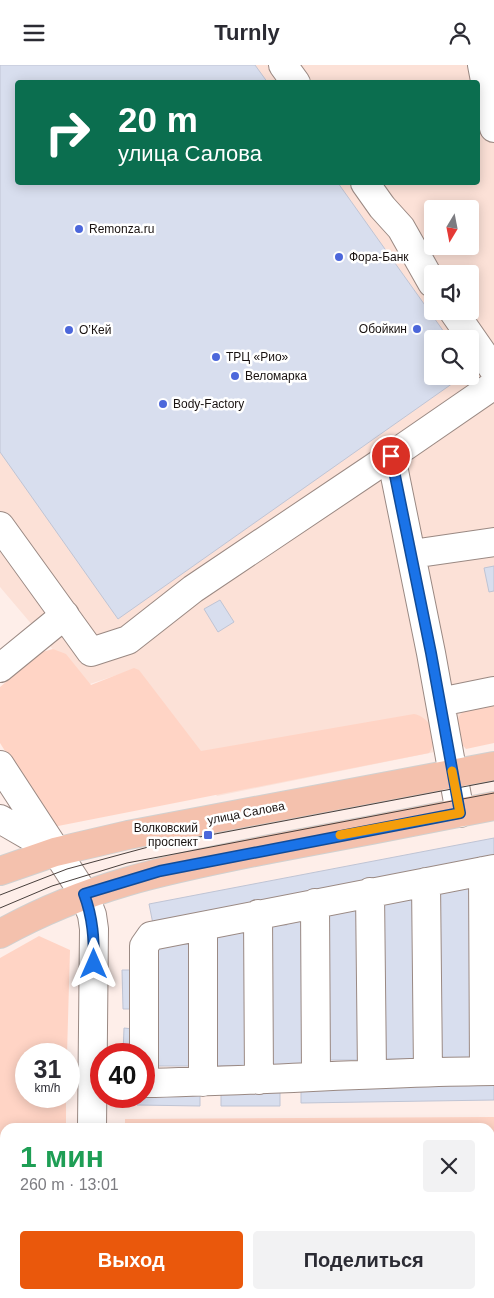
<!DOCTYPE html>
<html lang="ru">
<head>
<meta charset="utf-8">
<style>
	:root { --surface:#fff; --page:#f2f2f3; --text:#2b2b33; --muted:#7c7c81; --accent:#ea580c }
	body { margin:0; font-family:Helvetica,sans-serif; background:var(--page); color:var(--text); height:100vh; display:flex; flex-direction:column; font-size:19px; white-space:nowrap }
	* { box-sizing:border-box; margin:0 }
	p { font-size:16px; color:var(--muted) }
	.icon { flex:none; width:28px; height:28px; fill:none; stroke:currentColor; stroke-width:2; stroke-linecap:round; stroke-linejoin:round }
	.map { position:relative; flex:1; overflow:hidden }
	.sheet { position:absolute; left:0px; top:1058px; width:495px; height:176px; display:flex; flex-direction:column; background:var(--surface); border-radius:15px 15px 0 0; box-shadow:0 2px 12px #0003 }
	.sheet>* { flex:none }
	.guide { position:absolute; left:15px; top:15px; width:465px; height:105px; border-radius:5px; box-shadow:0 2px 12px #0003; background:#0b6e4f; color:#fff; overflow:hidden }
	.needle { width:32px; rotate:190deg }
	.controls { position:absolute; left:424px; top:135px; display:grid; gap:10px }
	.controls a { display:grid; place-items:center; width:55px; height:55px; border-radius:5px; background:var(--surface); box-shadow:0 2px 12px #0003; font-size:25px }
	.speed { position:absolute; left:15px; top:978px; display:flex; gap:10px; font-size:25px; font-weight:700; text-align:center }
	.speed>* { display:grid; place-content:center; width:65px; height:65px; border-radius:50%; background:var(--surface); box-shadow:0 2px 12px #0003; line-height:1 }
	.speed small { font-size:12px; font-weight:400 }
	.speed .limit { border:8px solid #d22; background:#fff; color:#111 }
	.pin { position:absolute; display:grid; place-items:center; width:42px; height:42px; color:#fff; margin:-21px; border:2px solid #fff; border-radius:50%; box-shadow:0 1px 5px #0007 }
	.me { position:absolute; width:55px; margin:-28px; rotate:0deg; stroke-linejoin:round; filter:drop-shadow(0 0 4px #0008) }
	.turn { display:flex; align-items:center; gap:18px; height:105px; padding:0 20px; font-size:22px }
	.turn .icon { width:65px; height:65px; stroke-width:2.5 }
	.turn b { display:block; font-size:35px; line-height:42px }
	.round { display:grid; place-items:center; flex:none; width:52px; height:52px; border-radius:5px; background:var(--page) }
	.summary { display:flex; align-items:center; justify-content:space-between; height:85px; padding:0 20px }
	h1 { font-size:30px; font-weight:600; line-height:38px; color:#1e9e55 }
	.action { display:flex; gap:10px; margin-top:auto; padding:10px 20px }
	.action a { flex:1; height:58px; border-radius:5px; background:var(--accent); color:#fff; font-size:20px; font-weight:600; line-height:58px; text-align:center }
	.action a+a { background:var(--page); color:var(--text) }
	header { display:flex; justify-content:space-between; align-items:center; height:65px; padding:0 20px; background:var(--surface); font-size:22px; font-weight:600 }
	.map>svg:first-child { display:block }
</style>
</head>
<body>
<header><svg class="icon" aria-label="menu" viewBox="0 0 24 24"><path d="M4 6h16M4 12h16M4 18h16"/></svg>Turnly<svg class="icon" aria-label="person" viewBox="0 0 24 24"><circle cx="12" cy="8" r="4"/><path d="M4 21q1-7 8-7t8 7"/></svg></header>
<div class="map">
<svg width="494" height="1233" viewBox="0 0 494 1233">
	<rect width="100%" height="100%" fill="#feeee9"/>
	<!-- built -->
	<path fill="#fce1d7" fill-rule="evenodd" d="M0 0H491L494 16V675L217 731 129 606 84 621 0 522ZM18 18H478V118H18ZM432 144H470V181H432ZM432 209H470V246H432ZM432 274H470V311H432Z"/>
	<!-- green -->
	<path fill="#ffd4c5" d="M53 584 66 589 91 620 134 603 139 605 201 686 414 649C431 652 440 674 429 688L53 762 0 678V622L42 587Z
		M494 635V678L466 684C460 678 459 674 458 666 454 641 475 642 494 635Z
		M39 871 70 885 67 989H26V1031H66V1062H5V1229H50L48 1233H0V893Z
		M494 1052V1233H106L108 1229H490V1062H125V1054Z"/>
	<!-- building -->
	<path fill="#d8deee" stroke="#bfc4d4" d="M0 0H255L268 18H18V118H338L449 274H432V311H463L118 554 0 387Z
		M494 501V526L489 527 484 503Z
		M220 535 234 557 218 567 204 544Z
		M494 773V794L153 859 149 839Z
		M474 820 477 993 438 994 435 826Z
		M419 834 420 994H381L380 837Z
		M362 844 363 995H325L324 845Z
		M287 850H307L308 999 269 1000 268 860H287Z
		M231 860H250L252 1000 212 1001 210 870H231Z
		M195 879 196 1001H157L156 880Z
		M122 905H134V944H123Z
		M124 963 133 964V989H123Z
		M494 1016V1035L301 1038V1018Z
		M221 1023H280V1041H221Z
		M200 1026V1041L137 1040V1031Z"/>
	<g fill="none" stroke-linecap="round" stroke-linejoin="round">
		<!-- minor casing -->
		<g stroke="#9a8983" stroke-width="30">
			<path id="minor" d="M283 0 296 18
				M482 0 494 63
				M365 118 382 142 401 163 432 218
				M453 246 494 305
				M0 461 91 587 128 575 193 524 391 391
				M412 489 494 477
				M0 603 65 550
				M440 637 494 626
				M0 700 84 829 92 850 94 864 92 1062
				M460 748 431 588 391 391 494 320
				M0 754 50 783
				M483 806 484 1006
				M426 817 428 1007
				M370 827 372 1008
				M315 838 316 1010
				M258 849 259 1015
				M203 861V1017
				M144 1018V881L151 871 494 804
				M144 1018C261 1016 377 1007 494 1006
				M80 1233 81 1229"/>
		</g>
		<!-- major casing -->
		<g stroke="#d1d0cf" stroke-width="30">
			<path id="major" d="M0 806 55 787 128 770 494 701
				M0 869C90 819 170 804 270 784 345 770 419 756 494 741"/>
		</g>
		<!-- minor -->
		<use href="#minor" stroke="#fff" stroke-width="28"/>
		<!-- major -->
		<use href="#major" stroke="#f4c1ad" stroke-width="28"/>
		<!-- tram -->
		<path stroke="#483f3c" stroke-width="1" d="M0 830 67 804 152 781 494 716
			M0 843 52 821 127 798 494 728"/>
	</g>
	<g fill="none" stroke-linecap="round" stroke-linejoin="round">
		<!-- route casing -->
		<g stroke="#114b97" stroke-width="12">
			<path id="route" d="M94 899C94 874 93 853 84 829L160 806 460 748 431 588 391 391"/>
		</g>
		<!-- route -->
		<use href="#route" stroke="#1a73e8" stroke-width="9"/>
		<!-- slow -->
		<path stroke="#f59e0b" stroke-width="9" d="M340 770 460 748 452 706"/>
	</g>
	<!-- markers -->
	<g fill="#4c67db" stroke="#fff" stroke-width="2">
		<circle cx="79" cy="164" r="5"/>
		<circle cx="339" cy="192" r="5"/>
		<circle cx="417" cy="264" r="5"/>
		<circle cx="69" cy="265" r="5"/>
		<circle cx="216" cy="292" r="5"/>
		<circle cx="235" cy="311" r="5"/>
		<circle cx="163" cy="339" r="5"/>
		<rect x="203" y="765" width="10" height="10" rx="2.5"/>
	</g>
	<g text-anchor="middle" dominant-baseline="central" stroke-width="5" stroke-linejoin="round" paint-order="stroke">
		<!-- poi labels -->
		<g font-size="12" fill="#191210" stroke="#fff" text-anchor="start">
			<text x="89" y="164">Remonza.ru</text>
			<text x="349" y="192">Фора-Банк</text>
			<text x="407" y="264" text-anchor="end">Обойкин</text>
			<text x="79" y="265">О’Кей</text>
			<text x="226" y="292">ТРЦ «Рио»</text>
			<text x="245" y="311">Веломарка</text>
			<text x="173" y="339">Body-Factory</text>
			<text x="198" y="763" text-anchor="end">Волковский<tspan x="198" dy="14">проспект</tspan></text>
		</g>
		<!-- street labels -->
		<g font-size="12" fill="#191210" stroke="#fff">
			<text transform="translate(246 748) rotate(-11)">улица Салова</text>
		</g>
	</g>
</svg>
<div class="controls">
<a><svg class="needle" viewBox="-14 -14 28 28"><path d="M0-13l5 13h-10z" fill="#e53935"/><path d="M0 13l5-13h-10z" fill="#7c7c81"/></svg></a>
<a><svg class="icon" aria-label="sound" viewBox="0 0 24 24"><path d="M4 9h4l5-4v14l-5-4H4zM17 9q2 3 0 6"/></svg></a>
<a><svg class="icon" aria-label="search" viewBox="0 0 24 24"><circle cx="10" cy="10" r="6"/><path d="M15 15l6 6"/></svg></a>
</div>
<div class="speed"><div>31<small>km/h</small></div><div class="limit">40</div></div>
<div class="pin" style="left:391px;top:391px;background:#d93025"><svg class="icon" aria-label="arrive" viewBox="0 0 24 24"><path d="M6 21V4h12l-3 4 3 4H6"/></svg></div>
<svg class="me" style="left:94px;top:899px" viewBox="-20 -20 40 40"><path d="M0-17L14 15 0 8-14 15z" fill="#1a73e8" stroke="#fff" stroke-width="4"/></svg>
<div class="guide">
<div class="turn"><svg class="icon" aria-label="right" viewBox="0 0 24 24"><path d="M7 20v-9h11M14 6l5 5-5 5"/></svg><div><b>20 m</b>улица Салова</div></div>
</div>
<section class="sheet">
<div class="summary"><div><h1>1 мин</h1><p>260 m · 13:01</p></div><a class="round"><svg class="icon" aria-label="close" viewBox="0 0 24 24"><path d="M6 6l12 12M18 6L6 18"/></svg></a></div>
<div class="action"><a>Выход</a><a>Поделиться</a></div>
</section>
</div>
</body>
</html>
